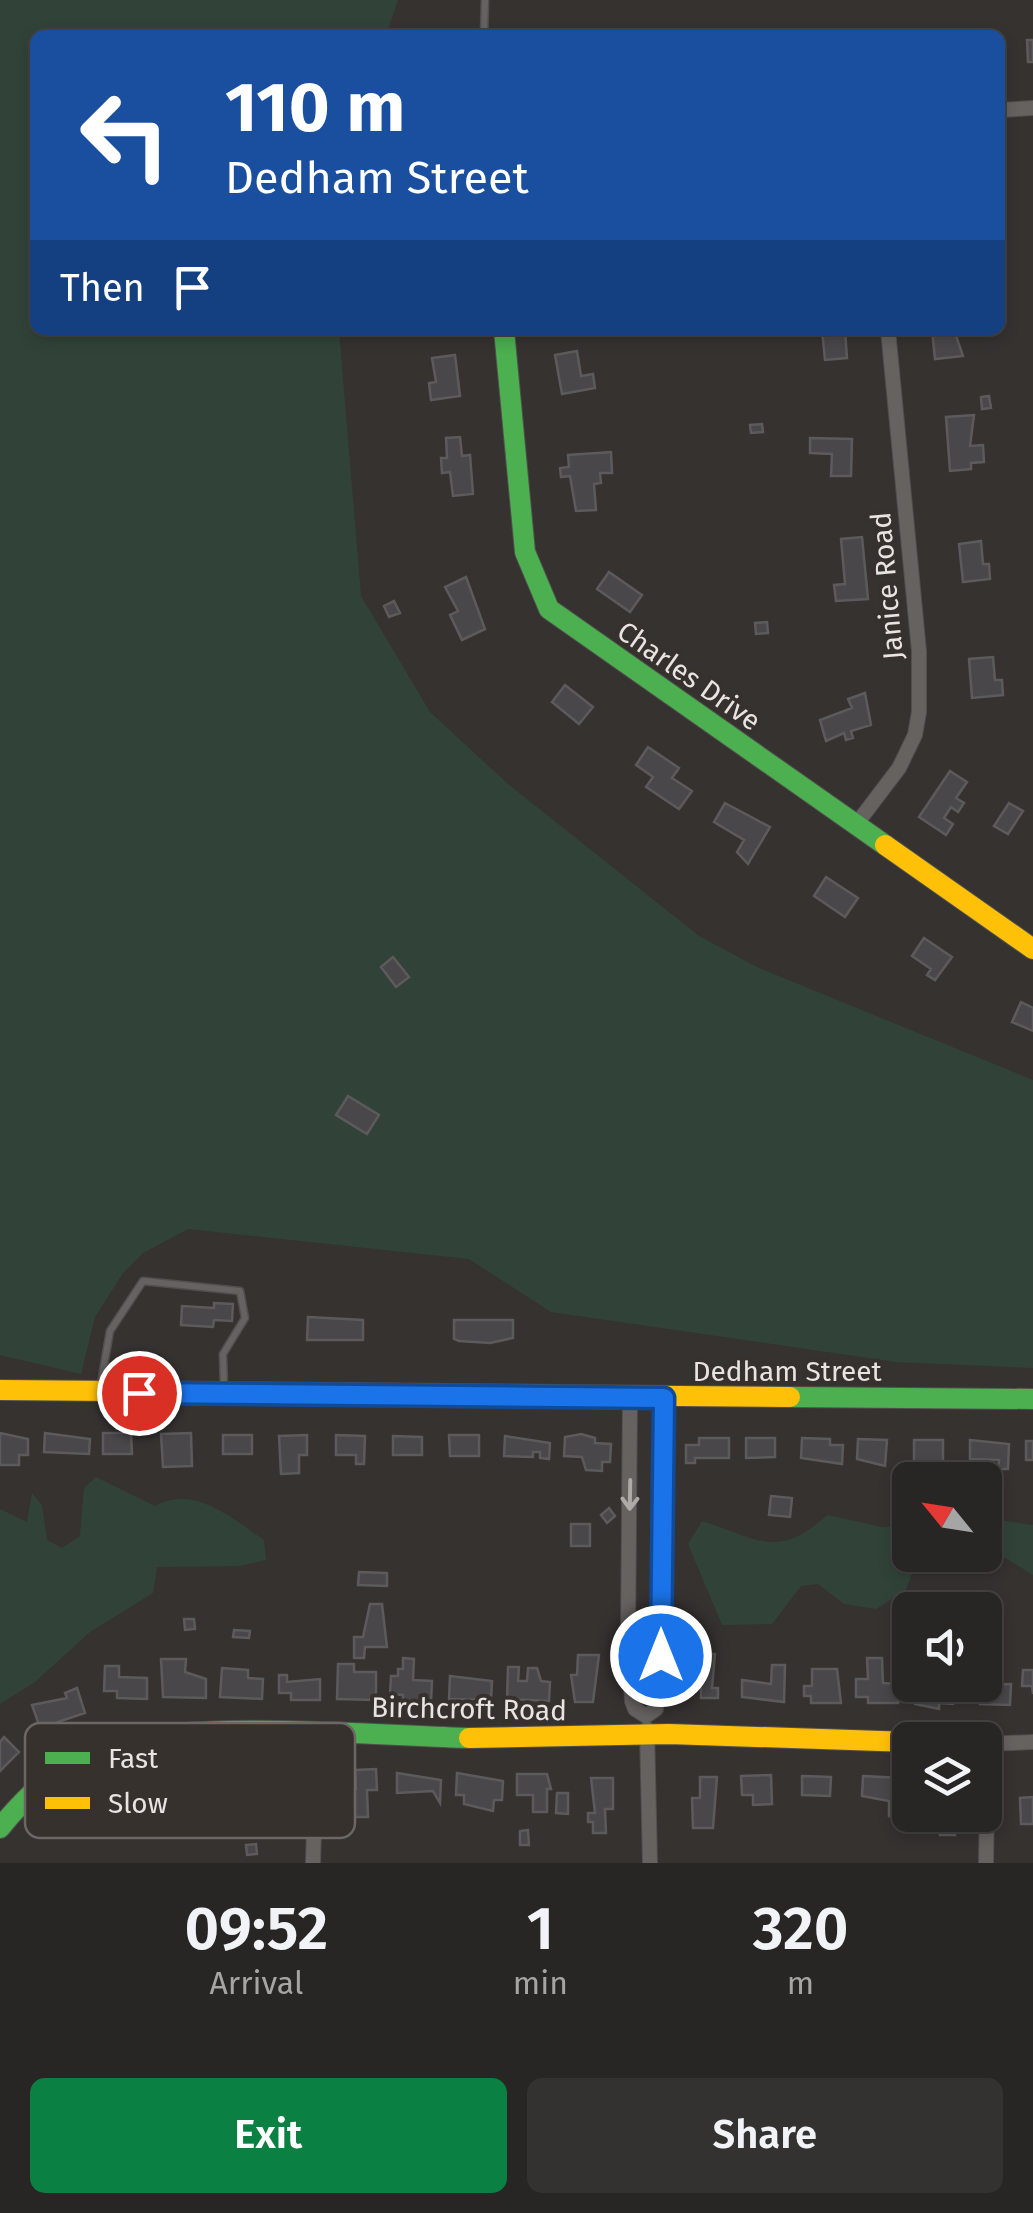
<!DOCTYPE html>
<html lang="en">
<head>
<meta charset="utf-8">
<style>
	:root { --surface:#282624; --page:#343231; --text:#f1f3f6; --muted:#a5a5a6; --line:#444341; --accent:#0b8043 }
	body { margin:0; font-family:"Fira Sans",sans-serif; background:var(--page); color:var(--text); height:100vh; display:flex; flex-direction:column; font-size:38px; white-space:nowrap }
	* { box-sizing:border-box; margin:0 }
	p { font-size:32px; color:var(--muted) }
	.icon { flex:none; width:55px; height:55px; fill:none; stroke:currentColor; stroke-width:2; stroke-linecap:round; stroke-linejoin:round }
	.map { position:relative; height:1863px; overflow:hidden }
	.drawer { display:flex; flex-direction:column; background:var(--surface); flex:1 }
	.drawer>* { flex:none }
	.hud { position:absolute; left:30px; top:30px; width:975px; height:305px; border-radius:15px; box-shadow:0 5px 15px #0003,0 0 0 2px var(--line); background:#1a4fa0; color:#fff; overflow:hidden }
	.needle { width:65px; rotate:300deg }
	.buttons { position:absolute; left:892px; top:1462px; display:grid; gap:20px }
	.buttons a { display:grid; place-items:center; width:110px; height:110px; border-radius:15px; background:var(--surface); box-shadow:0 5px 15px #0003,0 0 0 2px var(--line); font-size:50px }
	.pin { position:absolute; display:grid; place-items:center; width:85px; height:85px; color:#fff; margin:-42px; border:5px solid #fff; border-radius:50%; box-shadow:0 2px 10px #0007 }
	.me { position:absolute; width:110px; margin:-55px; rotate:0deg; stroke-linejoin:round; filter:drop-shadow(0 0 8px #0008) }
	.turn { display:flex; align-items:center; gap:35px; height:210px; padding:0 30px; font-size:45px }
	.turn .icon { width:130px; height:130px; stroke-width:2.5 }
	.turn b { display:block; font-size:70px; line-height:85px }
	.then { display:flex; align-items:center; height:95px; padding:0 30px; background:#0003; gap:20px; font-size:38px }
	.eta { display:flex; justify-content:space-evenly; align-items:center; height:170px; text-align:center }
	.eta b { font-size:60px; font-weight:600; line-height:70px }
	.cta { display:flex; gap:20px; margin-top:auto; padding:20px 30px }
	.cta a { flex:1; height:115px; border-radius:15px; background:var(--accent); color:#fff; font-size:40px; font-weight:600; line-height:115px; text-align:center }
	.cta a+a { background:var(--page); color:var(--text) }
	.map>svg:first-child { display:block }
</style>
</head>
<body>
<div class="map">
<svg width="1033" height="1863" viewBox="0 0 1033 1863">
	<rect width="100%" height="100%" fill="#353230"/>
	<!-- green -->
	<path fill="#314339" d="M0 0H398L386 35H35V330H339L361 596 430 712 508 784 699 936 759 968 1033 1080V1368L896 1362 551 1312 469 1259 188 1229 143 1253 123 1273 95 1317 81 1374 0 1355Z
		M96 1477 155 1506C194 1484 232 1518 264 1540L266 1560 240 1566 157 1567 153 1593 90 1632 35 1682 0 1704V1509L27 1522 32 1493 42 1505 47 1540 62 1548 80 1536 84 1488Z
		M827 1515 882 1527H910V1555H936L913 1571 906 1590 876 1609 844 1604 818 1584 801 1586 772 1624 722 1625 688 1544 702 1521C757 1538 777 1561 827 1515Z
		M985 1518 1033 1525V1575L1002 1556 985 1553Z"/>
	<!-- building -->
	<path fill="#4a474b" stroke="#5c5a5b" stroke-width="2.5" d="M1027 40H1033V62H1028Z
		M822 330H845L847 358 825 360Z
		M932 330H954L963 356 935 359Z
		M577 351 581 376 593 374 595 388 562 394 555 355Z
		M455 355 460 396 431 400 429 383 436 382 432 358Z
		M989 396 991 408 982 409 981 397Z
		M974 415 970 446 983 445 984 462 971 463V469L950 471 946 417Z
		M762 424 763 432 751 433 750 425Z
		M460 437 462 456 470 455 473 494 453 496 450 472 442 473 441 458H447L446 438Z
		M810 438 852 439 851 476H831L832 454 810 453Z
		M611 452 612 473H600L601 483 594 484 596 510 576 511 570 476 561 477 560 468 569 467 568 455Z
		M862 537 868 599 836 601 834 585 845 584 841 539Z
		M981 541 983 564H989L990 579 963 582 959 544Z
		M609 572 642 595 630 612 597 589Z
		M466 577 485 629 462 640 450 615 458 611 445 587Z
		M394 601 400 613 389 617 384 606Z
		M767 622 768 633 756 634 755 623Z
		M993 657 995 680H1002L1003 695 972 698 969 659Z
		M565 685 593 707 579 724 552 702Z
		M865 693 871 725 851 731 853 738 846 740 844 733 826 741 820 720 852 708 848 699Z
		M648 747 679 768 672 778 692 791 679 809 646 787 653 777 636 765Z
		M950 771 967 782 956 798 964 803 958 812 951 807 944 818 953 824 946 835 919 817Z
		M725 803 770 827 748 864 737 852 744 840 714 822Z
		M1009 803 1023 811 1008 834 994 826Z
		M826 877 858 898 845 917 814 896Z
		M924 938 952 957 935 980 927 975 931 969 912 956Z
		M393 957 409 977 396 987 381 967Z
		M1021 1002 1033 1008V1031L1012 1022Z
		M348 1096 379 1115 367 1134 336 1115Z
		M214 1303 233 1304 232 1321 214 1320 213 1327 181 1325 182 1306 214 1308Z
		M308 1317 363 1320V1340H307Z
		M454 1320H513V1338L490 1343 459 1341 454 1339Z
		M0 1433 28 1439V1455H19V1465H0Z
		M45 1433 90 1439 89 1454 44 1452Z
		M103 1433H131L132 1454H103Z
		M191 1433 192 1466 163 1467 161 1434Z
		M581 1434 595 1438V1443L611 1444 610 1462H602V1471L586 1470 582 1457 564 1456 565 1437Z
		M223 1435H252V1454H223Z
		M307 1435V1455H299V1473L281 1474 279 1436Z
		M336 1435 365 1436 364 1464H356V1455H336Z
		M449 1435H479V1456H450Z
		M393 1436 422 1437V1455H393Z
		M505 1436 550 1443 549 1459 540 1458V1452H533V1457L504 1456Z
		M699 1438H729V1458H695V1463H686V1445H699Z
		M746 1438H775V1457L746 1458Z
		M802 1438 830 1439V1445H843L842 1464 801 1458Z
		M858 1439 887 1440 885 1466 857 1459Z
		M914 1440H943V1471H914Z
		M970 1440 1009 1444 1008 1469H998L999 1460 970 1459Z
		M1026 1441H1033V1460H1026Z
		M771 1496 792 1498 790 1517 769 1515Z
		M609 1508 615 1516 607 1523 601 1515Z
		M571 1524H590V1546H571Z
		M928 1558 950 1560 949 1570 927 1568Z
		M359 1572 387 1573V1586L358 1585Z
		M370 1604H382L387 1647H365L364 1658H354V1637H363Z
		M184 1619H194L195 1629 185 1630Z
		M234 1630 250 1631 249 1638 233 1637Z
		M694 1654H715L712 1688H718V1698H701V1683H694Z
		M578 1655H599L593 1702H575L571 1675H577Z
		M403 1658 414 1659 413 1680 432 1681 431 1702 403 1700V1695L390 1694 391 1676H398V1669H403Z
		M867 1658H882L883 1683 898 1684V1703H868V1697H856V1679H868Z
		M161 1659H186L185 1672 206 1679V1698L163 1697Z
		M338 1664H354V1672H376V1700L337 1699Z
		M772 1665H785L784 1702 742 1697V1680L771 1684Z
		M105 1666H119V1677L147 1678V1699L117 1698V1691H104Z
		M508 1667H519L518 1681H527L528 1668H537L541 1681 550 1682 549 1701 507 1699Z
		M222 1668 248 1670V1678L263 1679 262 1699 220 1697Z
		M812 1669H837L841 1703H811V1696H804V1686H812Z
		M1023 1670H1033V1694L1032 1686H1022Z
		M279 1675H287V1682L320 1679V1700H291V1693H279Z
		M450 1676 492 1681 491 1700 449 1699Z
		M1011 1684 1010 1705 980 1704V1698L969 1697V1685Z
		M915 1685H953V1704L939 1703V1709L915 1704Z
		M77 1688 85 1713 40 1728 32 1705 67 1698 65 1693Z
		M4 1737 19 1752 0 1771V1742Z
		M376 1769 377 1790H367L368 1817H349L348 1789H356L355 1770Z
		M397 1773 441 1780 440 1803 433 1791 397 1793Z
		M457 1773 503 1781 502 1800H494L493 1811 464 1804V1795H456Z
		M517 1774H547L551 1789H547V1812H533V1795H517Z
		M771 1775 772 1804 753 1805V1795H742L741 1776Z
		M802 1776 831 1777 830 1796 802 1795Z
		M863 1776 902 1778 905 1817 889 1816V1801L862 1796Z
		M700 1777H717L713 1828H693L692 1798H700Z
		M591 1778H613V1809H605L606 1833H593V1822H588V1813H595Z
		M557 1793H568V1814L556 1813Z
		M1033 1797V1824H1021L1020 1798Z
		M940 1823H955V1835H940Z
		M528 1830 529 1845H520V1831Z
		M256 1844 257 1854 247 1855 246 1845Z"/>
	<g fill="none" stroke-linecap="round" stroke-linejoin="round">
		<!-- lane casing -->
		<g stroke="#514f4d" stroke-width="9">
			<path id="lane" d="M484 35 485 0
				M100 1388 110 1331 143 1281 240 1291 245 1318 223 1354 224 1388"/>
		</g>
		<!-- street casing -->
		<g stroke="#514f4d" stroke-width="16">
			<path id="street" d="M1000 110 1033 108
				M858 822 899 768 915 735 919 712V651L888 330
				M630 1397 628 1637 632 1701 635 1709 646 1716 656 1709 665 1398
				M647 1729 650 1863
				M985 1744 1033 1742
				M313 1863 317 1732
				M986 1863 988 1745"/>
		</g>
		<!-- fast casing -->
		<g stroke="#514f4d" stroke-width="22">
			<path id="fast" d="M504 330 525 552 549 609 885 845
				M790 1397 1033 1399
				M0 1828C25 1797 51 1773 87 1754 160 1715 378 1736 469 1738"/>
		</g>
		<!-- slow casing -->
		<g stroke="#514f4d" stroke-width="22">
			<path id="slow" d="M885 845 1033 949
				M0 1390 790 1397
				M469 1738 669 1734 910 1742"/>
		</g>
		<!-- lane -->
		<use href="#lane" stroke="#656260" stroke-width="6"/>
		<!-- street -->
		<use href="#street" stroke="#656260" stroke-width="14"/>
		<!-- fast -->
		<use href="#fast" stroke="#4caf50" stroke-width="20"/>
		<!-- slow -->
		<use href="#slow" stroke="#ffc107" stroke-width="20"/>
	</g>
	<!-- one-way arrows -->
	<defs><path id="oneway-shaft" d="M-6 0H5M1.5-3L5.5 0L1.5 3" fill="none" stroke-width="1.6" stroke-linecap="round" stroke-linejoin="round" transform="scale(2.5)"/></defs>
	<use stroke="#adaaa8" href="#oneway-shaft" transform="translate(630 1495) rotate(91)"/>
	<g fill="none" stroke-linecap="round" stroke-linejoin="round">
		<!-- route casing -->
		<g stroke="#114b97" stroke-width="25">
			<path id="route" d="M139 1393 664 1398 661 1656"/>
		</g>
		<!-- route -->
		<use href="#route" stroke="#1a73e8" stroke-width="18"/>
	</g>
	<g text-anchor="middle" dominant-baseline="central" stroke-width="8" stroke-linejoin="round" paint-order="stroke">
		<!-- street labels -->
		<g font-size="28" fill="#e8e4e2" stroke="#37312e">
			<text transform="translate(887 586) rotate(-95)">Janice Road</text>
			<text transform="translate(689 676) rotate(35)">Charles Drive</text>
			<text x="787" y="1371">Dedham Street</text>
			<text transform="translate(469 1709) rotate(1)">Birchcroft Road</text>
		</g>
	</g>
	<!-- legend -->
	<rect x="25" y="1723" width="330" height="115" rx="15" fill="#37312e" stroke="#6c6764" stroke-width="2.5"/>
	<rect x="45" y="1752" width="45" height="12" fill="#4caf50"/>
	<rect x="45" y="1797" width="45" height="12" fill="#ffc107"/>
	<g font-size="28" fill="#e8e4e2">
		<text x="108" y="1768">Fast</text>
		<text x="108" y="1813">Slow</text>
	</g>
</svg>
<div class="buttons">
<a><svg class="needle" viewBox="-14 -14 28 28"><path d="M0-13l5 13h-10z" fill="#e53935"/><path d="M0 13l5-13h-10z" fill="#a5a5a6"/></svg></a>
<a><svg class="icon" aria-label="sound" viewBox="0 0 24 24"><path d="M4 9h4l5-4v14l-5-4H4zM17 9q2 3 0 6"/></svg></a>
<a><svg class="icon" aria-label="layers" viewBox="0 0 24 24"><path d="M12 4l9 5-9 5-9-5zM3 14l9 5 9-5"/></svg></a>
</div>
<div class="pin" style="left:139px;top:1393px;background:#d93025"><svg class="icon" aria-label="arrive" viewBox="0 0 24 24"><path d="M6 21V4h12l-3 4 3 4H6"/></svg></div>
<svg class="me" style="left:661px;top:1656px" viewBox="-20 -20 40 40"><circle r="17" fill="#1a73e8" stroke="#fff" stroke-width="3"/><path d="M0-11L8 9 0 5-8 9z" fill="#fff"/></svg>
<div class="hud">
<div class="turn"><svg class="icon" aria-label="left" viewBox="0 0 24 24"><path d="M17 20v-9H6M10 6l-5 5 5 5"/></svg><div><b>110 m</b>Dedham Street</div></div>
<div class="then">Then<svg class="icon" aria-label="arrive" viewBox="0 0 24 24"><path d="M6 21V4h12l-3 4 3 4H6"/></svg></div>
</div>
</div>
<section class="drawer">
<div class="eta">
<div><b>09:52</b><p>Arrival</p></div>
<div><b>1</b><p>min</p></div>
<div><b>320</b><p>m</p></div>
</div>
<div class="cta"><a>Exit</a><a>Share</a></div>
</section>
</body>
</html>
